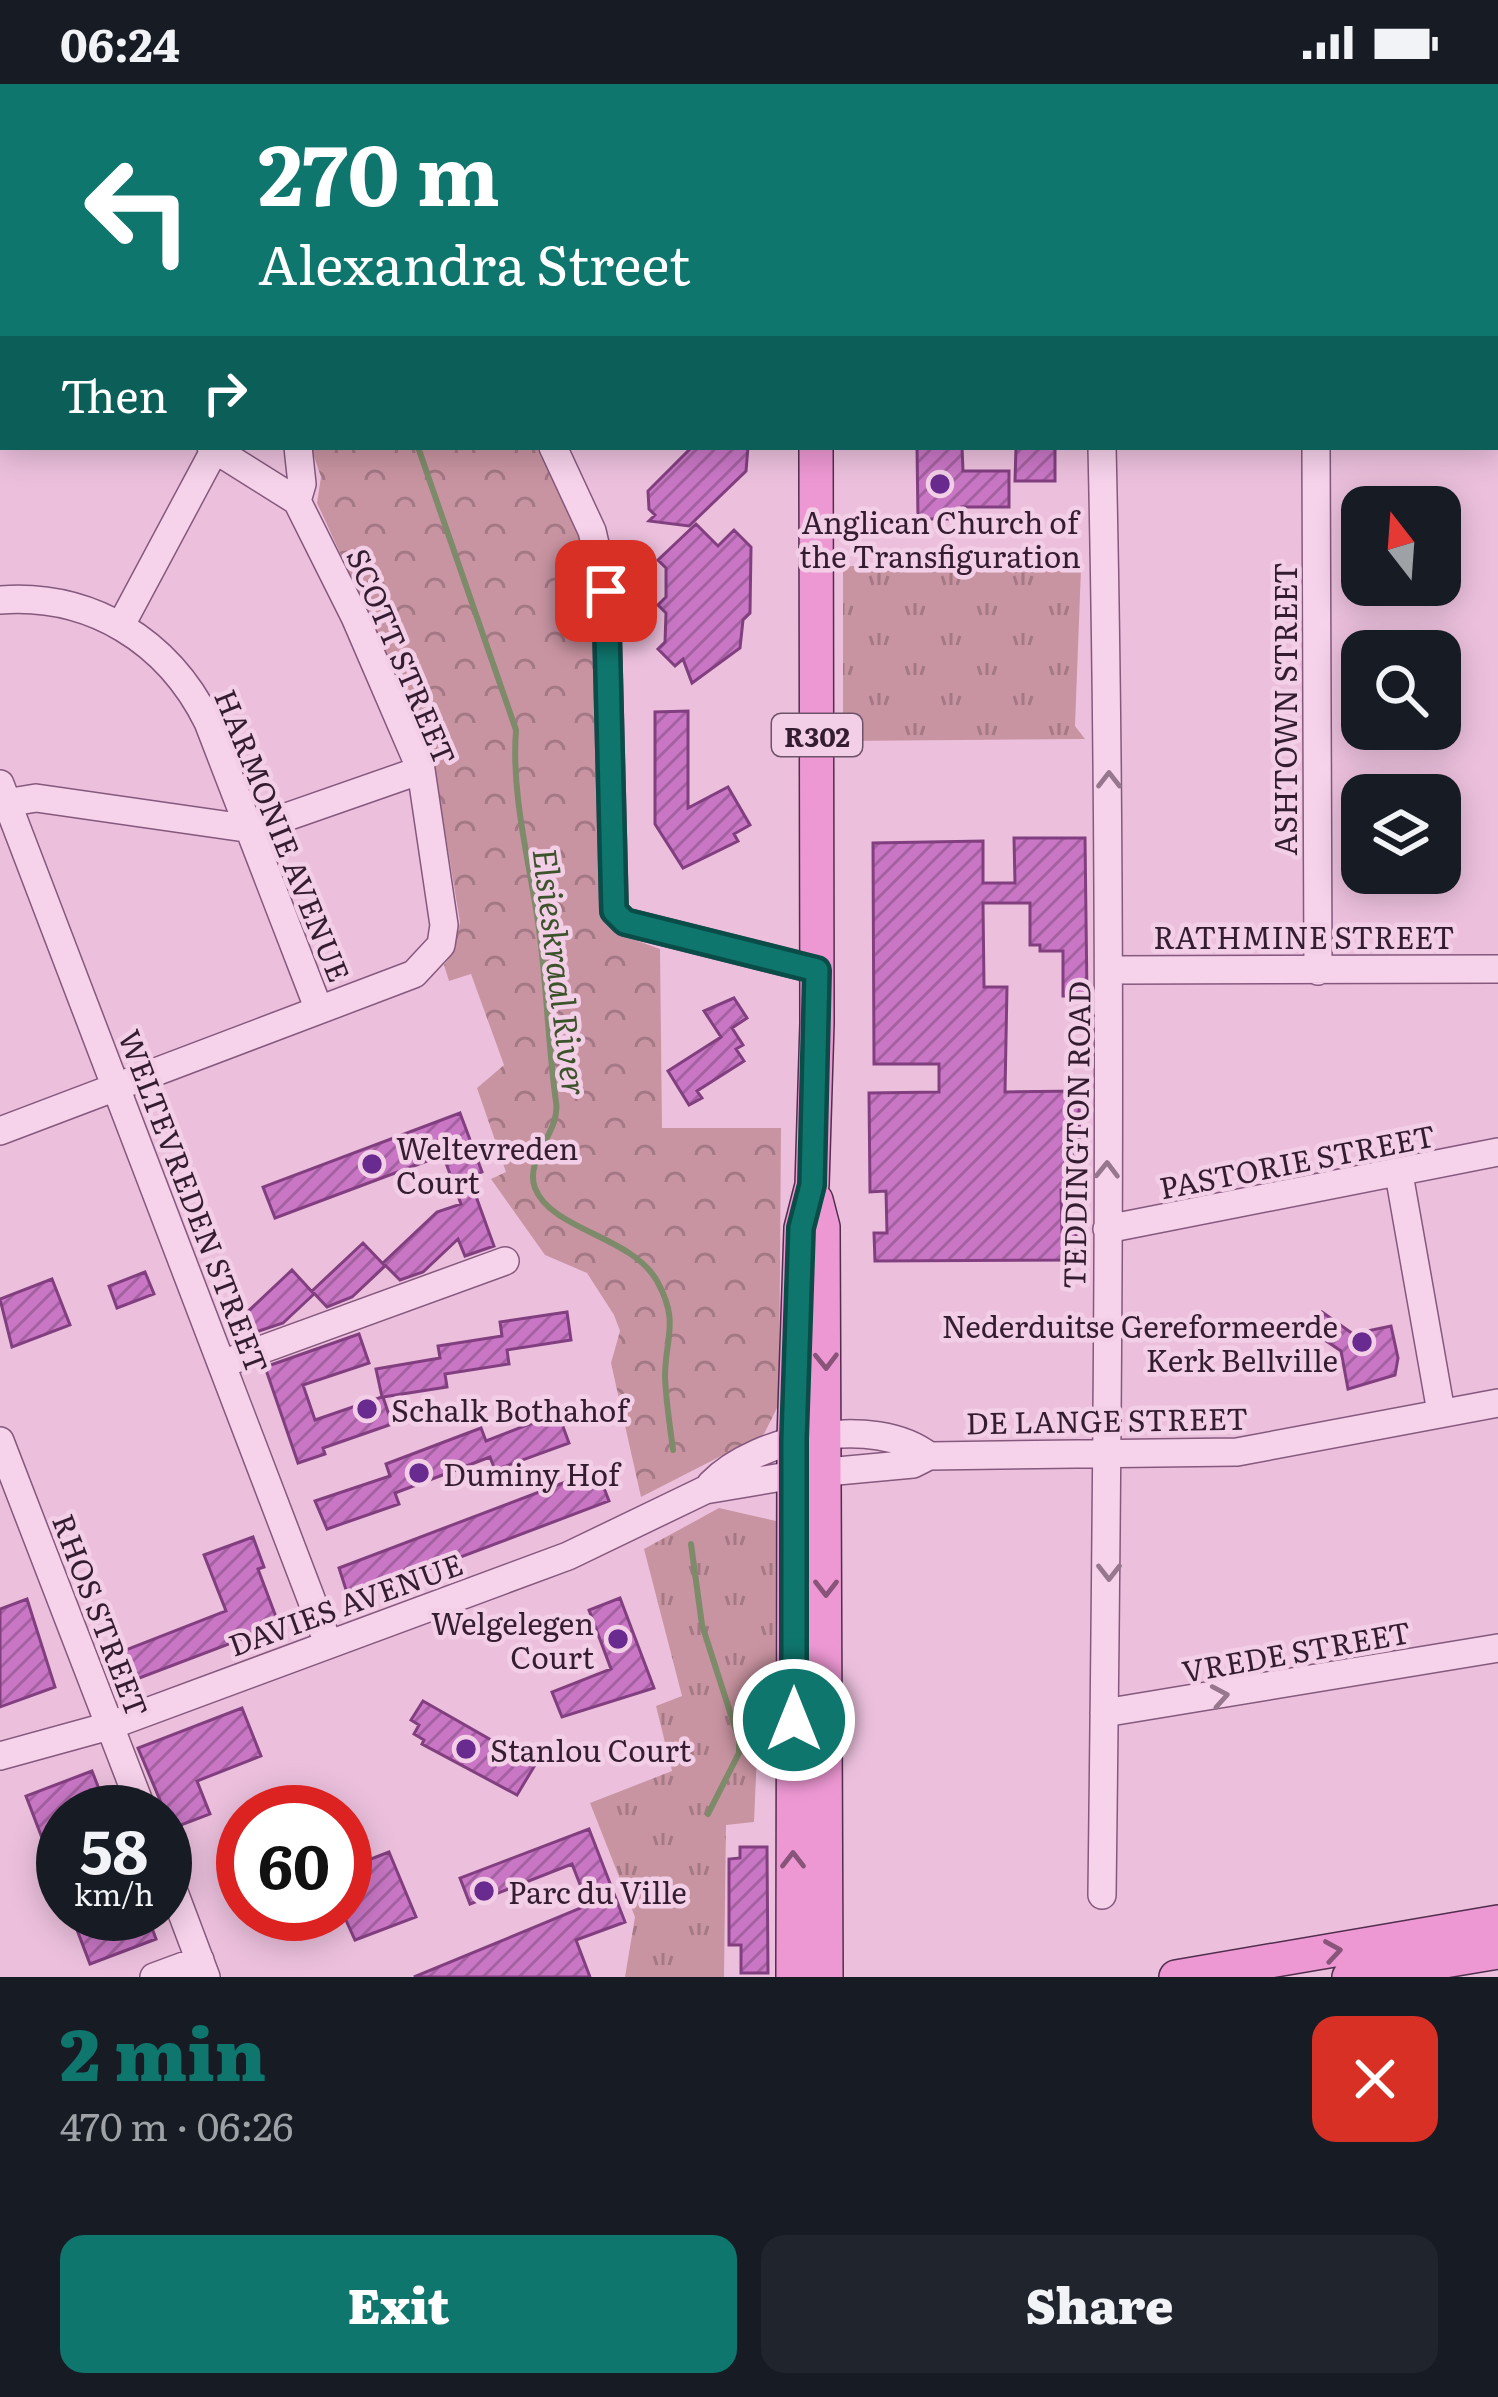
<!DOCTYPE html>
<html lang="en">
<head>
<meta charset="utf-8">
<style>
	:root { --surface:#171b24; --page:#20242c; --text:#f1f3f6; --muted:#9ea1a6; --accent:#0f766e }
	body { margin:0; font-family:Literata,serif; background:var(--page); color:var(--text); height:100vh; display:flex; flex-direction:column; font-size:45px; white-space:nowrap }
	* { box-sizing:border-box; margin:0 }
	p { font-size:39px; color:var(--muted) }
	.icon { flex:none; width:66px; height:66px; fill:none; stroke:currentColor; stroke-width:2; stroke-linecap:round; stroke-linejoin:round }
	.map { position:relative; height:1893px; overflow:hidden }
	.panel { display:flex; flex-direction:column; background:var(--surface); flex:1 }
	.panel>* { flex:none }
	.hud { position:absolute; left:0px; top:0px; width:1500px; height:366px; box-shadow:0 6px 30px #0003; background:#0f766e; color:#fff; overflow:hidden }
	.needle { width:78px; rotate:343deg }
	.tools { position:absolute; left:1341px; top:402px; display:grid; gap:24px }
	.tools a { display:grid; place-items:center; width:120px; height:120px; border-radius:24px; background:var(--surface); box-shadow:0 6px 30px #0003; font-size:60px }
	.speed { position:absolute; left:36px; top:1701px; display:flex; gap:24px; font-size:60px; font-weight:700; text-align:center }
	.speed>* { display:grid; place-content:center; width:156px; height:156px; border-radius:50%; background:var(--surface); box-shadow:0 6px 30px #0003; line-height:1 }
	.speed small { font-size:30px; font-weight:400 }
	.speed .limit { border:18px solid #d22; background:#fff; color:#111 }
	.pin { position:absolute; display:grid; place-items:center; width:102px; height:102px; color:#fff; margin:-51px; border-radius:24px; box-shadow:0 6px 18px #0006 }
	.me { position:absolute; width:132px; margin:-66px; rotate:0deg; stroke-linejoin:round; filter:drop-shadow(0 0 9px #0008) }
	.turn { display:flex; align-items:center; gap:42px; height:252px; padding:0 60px; font-size:54px }
	.turn .icon { width:156px; height:156px; stroke-width:2.5 }
	.turn b { display:block; font-size:84px; line-height:102px }
	.then { display:flex; align-items:center; height:114px; padding:0 60px; background:#0003; gap:24px; font-size:45px }
	.round { display:grid; place-items:center; flex:none; width:126px; height:126px; border-radius:24px; background:var(--page) }
	.headline { display:flex; align-items:center; justify-content:space-between; height:204px; padding:0 60px }
	h1 { font-size:72px; font-weight:800; line-height:90px; color:var(--accent) }
	.action { display:flex; gap:24px; margin-top:auto; padding:24px 60px }
	.action a { flex:1; height:138px; border-radius:24px; background:var(--accent); color:#fff; font-size:48px; font-weight:800; line-height:138px; text-align:center }
	.action a+a { background:var(--page); color:var(--text) }
	.status { display:flex; justify-content:space-between; align-items:center; height:84px; padding:0 60px; background:var(--surface); direction:ltr }
	.status svg { height:33px; fill:currentColor }
	.map>svg:first-child { display:block }
</style>
</head>
<body>
<div class="status"><b>06:24</b><svg viewBox="0 0 49 12"><path d="M0 12V9h3v3zM5 12V6h3v6zM10 12V3h3v9zM15 12V0h3v12zM26 1h20v11H26zM47 4h2v5h-2z"/></svg></div>
<div class="map">
<svg width="1498" height="1893" viewBox="0 0 1498 1893">
	<defs>
		<pattern id="grass-tufts" width="24" height="20" patternUnits="userSpaceOnUse" patternTransform="scale(3)"><rect width="24" height="20" fill="#c994a2"/><path d="M3 7l-1-3M5 7V3M7 7l1-3M15 17l-1-3M17 17v-4M19 17l1-3" fill="none" stroke="#a47885"/></pattern>
		<pattern id="park-crowns" width="20" height="18" patternUnits="userSpaceOnUse" patternTransform="scale(3)"><rect width="20" height="18" fill="#c994a2"/><path d="M2 6a3 3 0 1 1 6 0M12 15a3 3 0 1 1 6 0" fill="none" stroke="#a47885"/></pattern>
		<pattern id="building-hatch" width="6" height="6" patternUnits="userSpaceOnUse" patternTransform="scale(3)"><rect width="6" height="6" fill="#c977c5"/><path d="M-1 1l2-2M0 6l6-6M5 7l2-2" fill="none" stroke="#a461a1"/></pattern>
	</defs>
	<rect width="100%" height="100%" fill="#ecc0dd"/>
	<!-- grass -->
	<path fill="url(#grass-tufts)" d="M843 482 1081 485 1075 642 1085 655 843 657Z
		M719 1424 776 1437 775 1670H757L754 1738 726 1741 724 1893H625L635 1833 590 1719 672 1687 656 1622 682 1612 644 1465Z"/>
	<!-- park -->
	<path fill="url(#park-crowns)" d="M311 363H537L575 439 597 535 600 822 621 851 660 865 662 1044H781L779 1320 764 1350 641 1413 611 1279 620 1247 614 1231 587 1189 545 1171 491 1095 506 1088 477 1004 504 981 471 890 449 897 444 881 454 867 460 838 432 669 317 419 321 393Z"/>
	<g fill="none" stroke-linecap="round" stroke-linejoin="round">
		<!-- stream -->
		<path stroke="#7e8b6a" stroke-width="6" d="M418 363 516 646C511 713 530 779 539 845 547 903 548 961 556 1018 561 1048 524 1074 535 1104 551 1146 632 1152 657 1197 680 1238 665 1254 665 1293 666 1318 670 1342 673 1366
			M691 1460 702 1541 739 1656V1669L708 1730"/>
	</g>
	<!-- building -->
	<path fill="url(#building-hatch)" stroke="#823f80" stroke-width="3" d="M692 363H748L746 387 689 442 649 437 655 431 649 425 648 407Z
		M917 363H962L963 387H1009V423H962V431L950 435H918Z
		M1016 363H1055V397H1015Z
		M696 440 718 462 734 446 751 463 750 529 743 536 740 564 692 599 683 575 675 582 658 565 665 558 666 529 658 521 666 513V484L658 476Z
		M688 627V724L728 703 750 741 734 750 738 757 683 784 655 740V628Z
		M1014 754H1085L1087 912H1063V867H1040V861H1030V819H983L984 903H1007L1005 1008 1079 1007 1080 1106H1061L1062 1148H1076V1176L875 1177 874 1149H887L886 1107 870 1108 869 1009 939 1008V980H874L873 759 983 757V799H1015Z
		M734 914 747 934 732 944 743 961 736 965 744 977 697 1007 702 1014 689 1021 668 987 721 953 704 927Z
		M460 1029 482 1088 469 1093 494 1162 465 1172 458 1155 423 1188 400 1196 383 1179 437 1128 461 1120 443 1071 275 1134 263 1103Z
		M363 1159 385 1182 352 1213 327 1223 312 1207Z
		M292 1186 314 1210 283 1239 256 1248 242 1233Z
		M145 1188 154 1210 117 1224 109 1202Z
		M52 1195 70 1241 12 1263 0 1215Z
		M567 1228 571 1256 507 1266 509 1280 445 1290 447 1303 383 1313 392 1340 323 1364 325 1370 298 1379 265 1283 359 1250 369 1279 303 1301 315 1336 382 1313 376 1285 440 1274 438 1262 502 1252 500 1238Z
		M1322 1228 1353 1250 1391 1242 1398 1274 1395 1291 1348 1305 1341 1267 1310 1246Z
		M558 1329 569 1359 495 1386 490 1373 395 1409 399 1420 327 1445 315 1417 390 1392 386 1380 481 1344 486 1357Z
		M597 1386 609 1417 349 1515 339 1484Z
		M253 1453 264 1483 258 1485 279 1541 134 1596 123 1567 226 1527 204 1471Z
		M620 1514 654 1604 562 1633 552 1608 611 1585 589 1526Z
		M27 1515 55 1603 0 1623V1525Z
		M423 1617 535 1681 517 1711 422 1660 424 1656 414 1650 419 1641 411 1636Z
		M242 1624 261 1672 197 1697 210 1730 165 1747V1728L138 1664Z
		M92 1687 108 1728H63L62 1806 26 1712Z
		M589 1745 625 1838 576 1856 590 1893H414L588 1821 572 1780 470 1820 460 1794Z
		M740 1763H767L768 1889H741V1861H729V1775L740 1774Z
		M389 1768 416 1833 355 1856 345 1834V1785Z
		M71 1830H147L156 1855 90 1880Z"/>
	<g fill="none" stroke-linecap="round" stroke-linejoin="round">
		<!-- minor casing -->
		<g stroke="#84597d" stroke-width="30">
			<path id="minor" d="M1031 0V3
				M604 3V0
				M1497 79H1498
				M0 260 3 259
				M1497 289H1498
				M0 311 3 312
				M553 363 592 447 606 507 614 827 625 838 817 886
				M1316 363 1318 887
				M297 417 302 400 298 363
				M0 516C91 509 168 557 208 638L319 926
				M121 541 215 365
				M0 700 328 1559
				M0 720 36 714 252 745 421 686
				M1110 886 1498 885
				M0 1047 414 890 441 861 444 841 421 686 355 533 297 417 211 363
				M1399 1090 1441 1328
				M1107 1145 1498 1068
				M222 1280 505 1177
				M0 1357 143 1728
				M711 1400C757 1352 875 1330 929 1372
				M1104 1629 1498 1564
				M0 1672 109 1642 568 1472 705 1406 794 1391 913 1380 929 1372 1237 1368 1498 1319
				M165 1784 206 1893
				M1102 1811C1108 1329 1113 846 1102 363
				M154 1893 200 1876"/>
		</g>
		<!-- major casing -->
		<g stroke="#512d4e" stroke-width="36">
			<path id="major" d="M813 0V3
				M816 1116 823 1143 826 1893
				M793 1893 794 1355 801 1144 812 1101 817 939 816 363
				M1176 1893 1498 1838
				M1349 1893 1498 1868"/>
		</g>
		<!-- minor -->
		<use href="#minor" stroke="#f7d2eb" stroke-width="27"/>
		<!-- major -->
		<use href="#major" stroke="#ee98d3" stroke-width="33"/>
	</g>
	<!-- one-way arrows -->
	<defs><path id="oneway-chevron" d="M-2-3.5L2.5 0L-2 3.5" fill="none" stroke-width="1.6" stroke-linecap="round" stroke-linejoin="round" transform="scale(3)"/></defs>
	<g stroke="#96778e">
		<use href="#oneway-chevron" transform="translate(1109 696) rotate(-90)"/>
		<use href="#oneway-chevron" transform="translate(1107 1086) rotate(-89)"/>
		<use href="#oneway-chevron" transform="translate(1109 1488) rotate(90)"/>
		<use href="#oneway-chevron" transform="translate(1220 1612) rotate(-10)"/>
	</g>
	<g stroke="#88547a">
		<use href="#oneway-chevron" transform="translate(826 1277) rotate(89)"/>
		<use href="#oneway-chevron" transform="translate(826 1504) rotate(90)"/>
		<use href="#oneway-chevron" transform="translate(793 1776) rotate(-90)"/>
		<use href="#oneway-chevron" transform="translate(1333 1867) rotate(-9)"/>
	</g>
	<g fill="none" stroke-linecap="round" stroke-linejoin="round">
		<!-- route casing -->
		<g stroke="#0a4d48" stroke-width="30">
			<path id="route" d="M606 507 614 827 625 838 817 886 812 1101 801 1144 794 1355V1636"/>
		</g>
		<!-- route -->
		<use href="#route" stroke="#0f766e" stroke-width="21"/>
	</g>
	<!-- markers -->
	<g fill="#6a2b90" stroke="#f3cfe7" stroke-width="4.5">
		<circle cx="940" cy="400" r="12"/>
		<circle cx="372" cy="1080" r="12"/>
		<circle cx="1362" cy="1258" r="12"/>
		<circle cx="367" cy="1325" r="12"/>
		<circle cx="419" cy="1389" r="12"/>
		<circle cx="618" cy="1555" r="12"/>
		<circle cx="466" cy="1665" r="12"/>
		<circle cx="484" cy="1807" r="12"/>
	</g>
	<g text-anchor="middle" dominant-baseline="central" stroke-width="9" stroke-linejoin="round" paint-order="stroke">
		<!-- shield labels -->
		<rect fill="#f3cfe7" stroke="#6d5268" stroke-width="3" x="772" y="630" width="90" height="42" rx="9"/>
		<g font-size="27" font-weight="bold" fill="#341c31">
			<text x="817" y="651">R302</text>
		</g>
		<!-- poi labels -->
		<g font-size="30" fill="#341c31" stroke="#f3cfe7" text-anchor="start">
			<text x="940" y="437" text-anchor="middle">Anglican Church of<tspan x="940" dy="34">the Transfiguration</tspan></text>
			<text x="396" y="1063">Weltevreden<tspan x="396" dy="34">Court</tspan></text>
			<text x="1338" y="1241" text-anchor="end">Nederduitse Gereformeerde<tspan x="1338" dy="34">Kerk Bellville</tspan></text>
			<text x="391" y="1325">Schalk Bothahof</text>
			<text x="443" y="1389">Duminy Hof</text>
			<text x="594" y="1538" text-anchor="end">Welgelegen<tspan x="594" dy="34">Court</tspan></text>
			<text x="490" y="1665">Stanlou Court</text>
			<text x="508" y="1807">Parc du Ville</text>
		</g>
		<!-- street labels -->
		<g font-size="30" fill="#341c31" stroke="#f3cfe7">
			<text transform="translate(403 572) rotate(67)">SCOTT STREET</text>
			<text transform="translate(1284 625) rotate(-90)">ASHTOWN STREET</text>
			<text transform="translate(284 751) rotate(68)">HARMONIE AVENUE</text>
			<text x="1304" y="852">RATHMINE STREET</text>
			<text transform="translate(1075 1051) rotate(-89)">TEDDINGTON ROAD</text>
			<text transform="translate(1297 1076) rotate(-11)">PASTORIE STREET</text>
			<text transform="translate(195 1117) rotate(69)">WELTEVREDEN STREET</text>
			<text transform="translate(1107 1335) rotate(-1)">DE LANGE STREET</text>
			<text transform="translate(345 1519) rotate(-20)">DAVIES AVENUE</text>
			<text transform="translate(102 1531) rotate(69)">RHOS STREET</text>
			<text transform="translate(1296 1566) rotate(-10)">VREDE STREET</text>
		</g>
		<!-- water labels -->
		<g font-size="33" font-style="italic" fill="#3d532c" stroke="#f3cfe7">
			<text transform="translate(562 888) rotate(83)">Elsieskraal River</text>
		</g>
	</g>
</svg>
<div class="tools">
<a><svg class="needle" viewBox="-14 -14 28 28"><path d="M0-13l5 13h-10z" fill="#e53935"/><path d="M0 13l5-13h-10z" fill="#9ea1a6"/></svg></a>
<a><svg class="icon" aria-label="search" viewBox="0 0 24 24"><circle cx="10" cy="10" r="6"/><path d="M15 15l6 6"/></svg></a>
<a><svg class="icon" aria-label="layers" viewBox="0 0 24 24"><path d="M12 4l9 5-9 5-9-5zM3 14l9 5 9-5"/></svg></a>
</div>
<div class="speed"><div>58<small>km/h</small></div><div class="limit">60</div></div>
<div class="pin" style="left:606px;top:507px;background:#d93025"><svg class="icon" aria-label="arrive" viewBox="0 0 24 24"><path d="M6 21V4h12l-3 4 3 4H6"/></svg></div>
<svg class="me" style="left:794px;top:1636px" viewBox="-20 -20 40 40"><circle r="17" fill="#0f766e" stroke="#fff" stroke-width="3"/><path d="M0-11L8 9 0 5-8 9z" fill="#fff"/></svg>
<div class="hud">
<div class="turn"><svg class="icon" aria-label="left" viewBox="0 0 24 24"><path d="M17 20v-9H6M10 6l-5 5 5 5"/></svg><div><b>270 m</b>Alexandra Street</div></div>
<div class="then">Then<svg class="icon" aria-label="right" viewBox="0 0 24 24"><path d="M7 20v-9h11M14 6l5 5-5 5"/></svg></div>
</div>
</div>
<section class="panel">
<div class="headline"><div><h1>2 min</h1><p>470 m · 06:26</p></div><a class="round" style="background:#d93025;color:#fff"><svg class="icon" aria-label="close" viewBox="0 0 24 24"><path d="M6 6l12 12M18 6L6 18"/></svg></a></div>
<div class="action"><a>Exit</a><a>Share</a></div>
</section>
</body>
</html>
